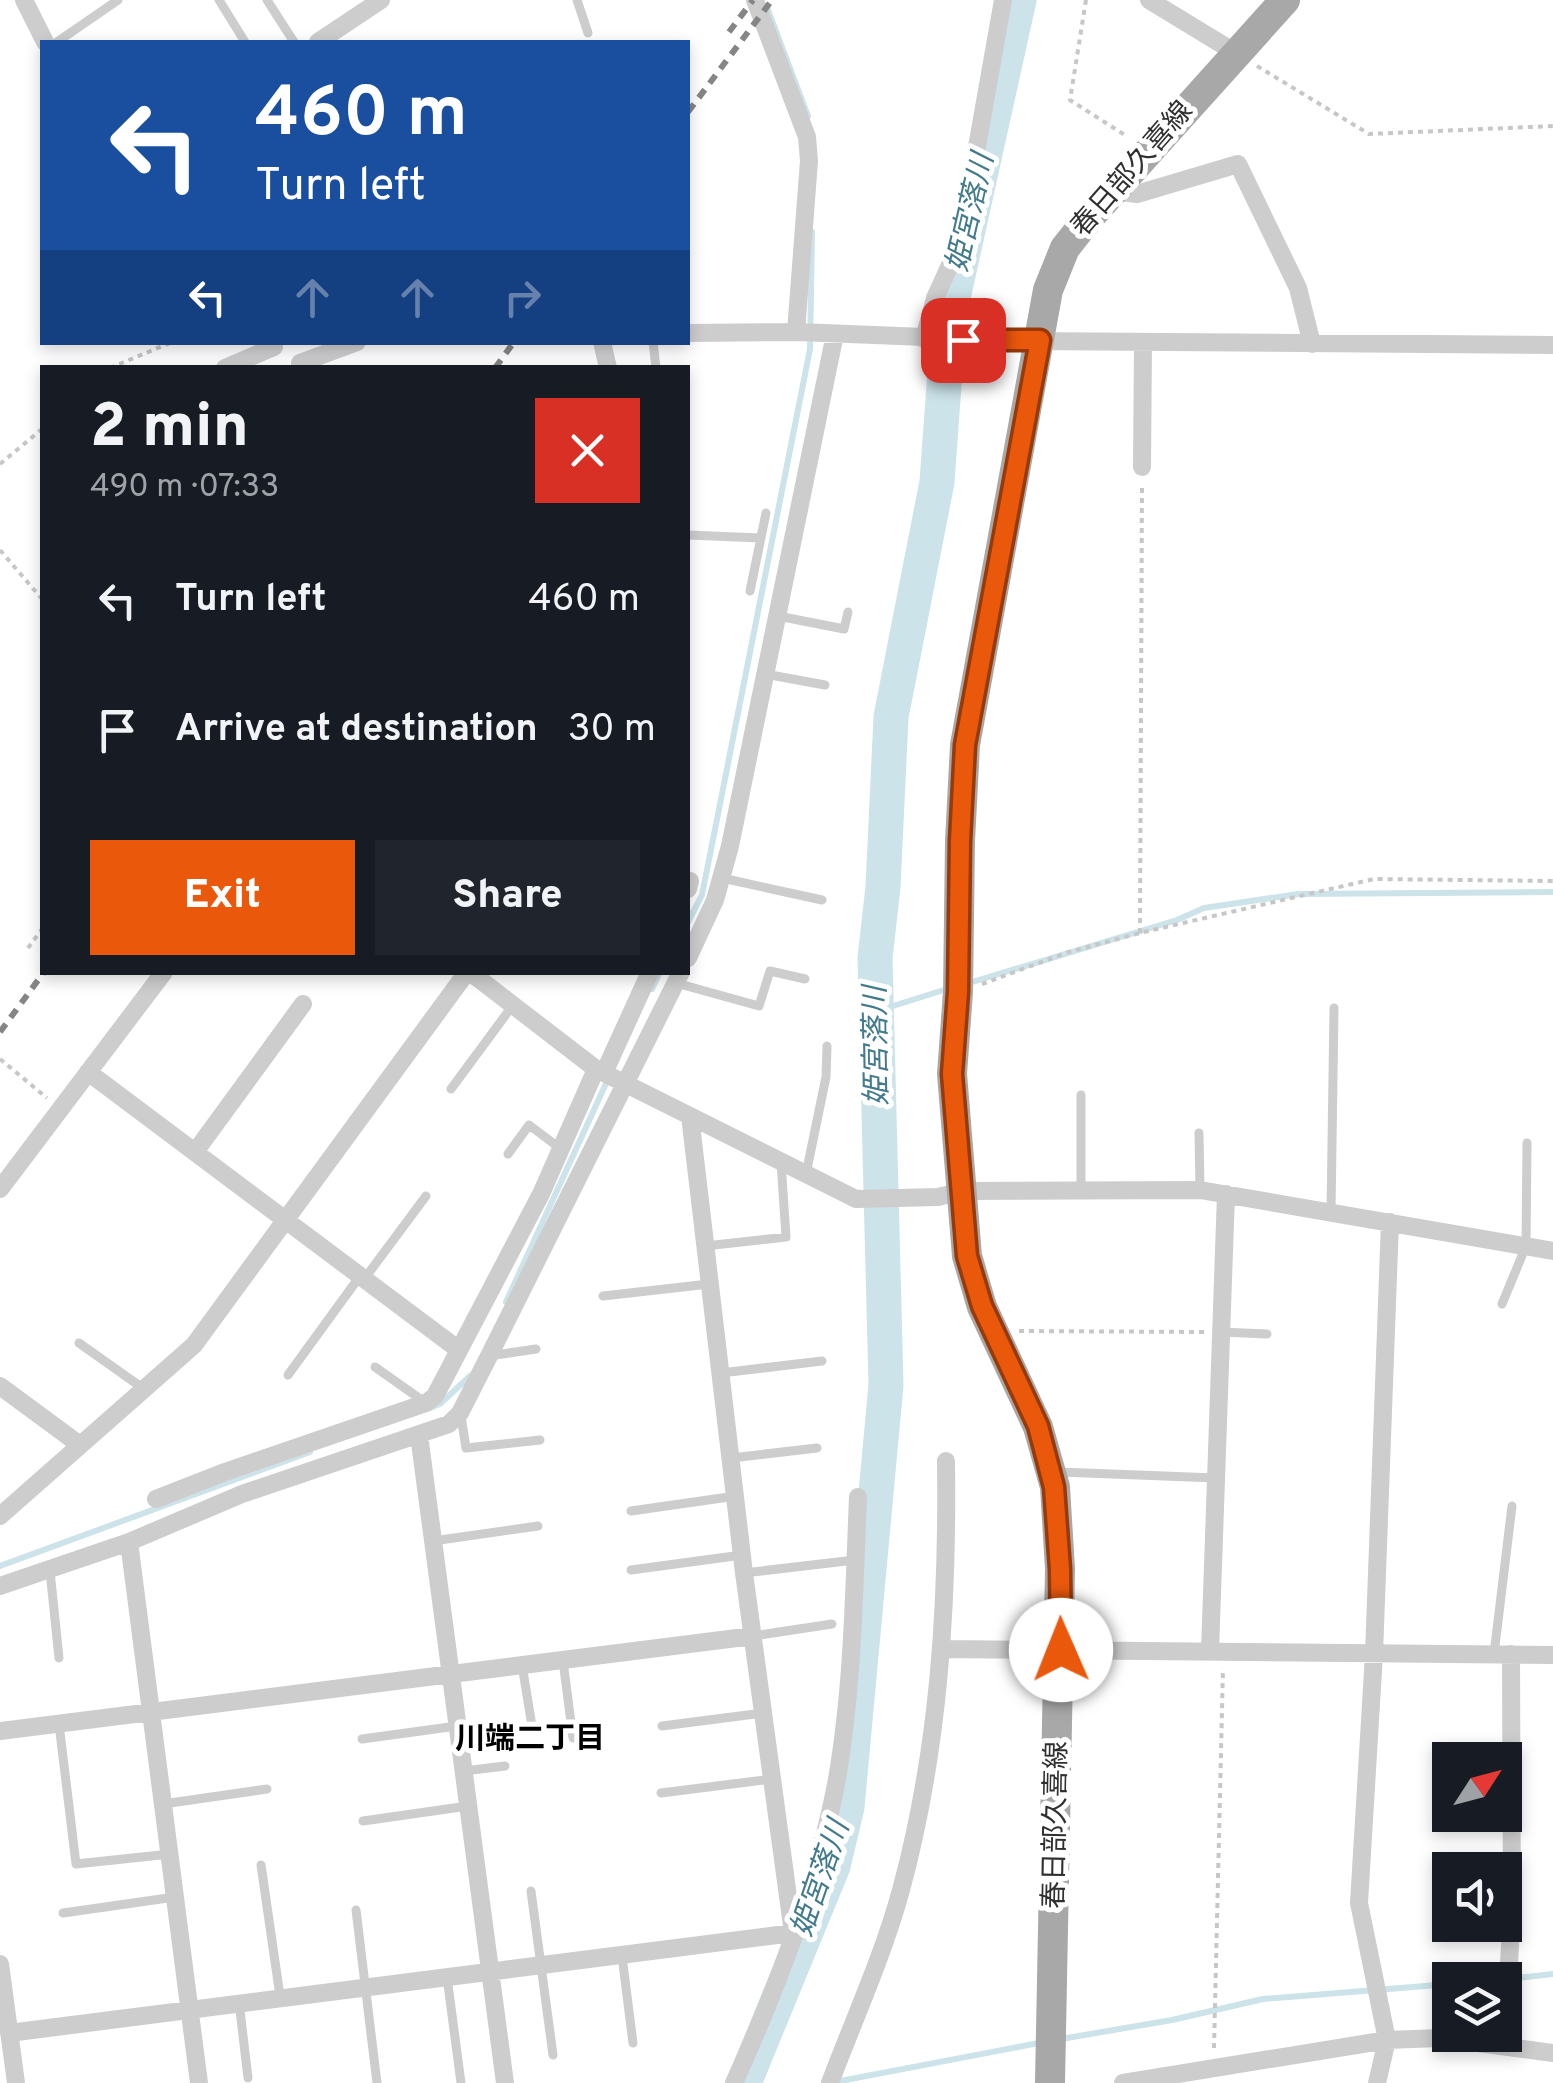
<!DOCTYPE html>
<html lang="en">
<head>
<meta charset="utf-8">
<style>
	:root { --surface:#171b24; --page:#20242c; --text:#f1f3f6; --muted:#9ea1a6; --accent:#ea580c }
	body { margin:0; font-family:Overpass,"Noto Sans JP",sans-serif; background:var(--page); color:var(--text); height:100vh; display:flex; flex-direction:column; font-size:38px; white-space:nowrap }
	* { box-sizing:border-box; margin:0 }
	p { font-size:32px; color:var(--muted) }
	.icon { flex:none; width:55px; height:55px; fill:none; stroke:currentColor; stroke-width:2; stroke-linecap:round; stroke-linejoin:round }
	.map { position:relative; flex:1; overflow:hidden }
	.panel { position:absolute; left:40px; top:365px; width:650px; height:610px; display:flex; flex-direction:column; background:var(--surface); border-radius:0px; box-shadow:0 5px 15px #0003 }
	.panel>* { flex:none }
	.guide { position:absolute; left:40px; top:40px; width:650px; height:305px; border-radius:0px; box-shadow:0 5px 15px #0003; background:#1a4fa0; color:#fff; overflow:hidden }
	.needle { width:65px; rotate:54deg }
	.fabs { position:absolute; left:1432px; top:1742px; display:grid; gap:20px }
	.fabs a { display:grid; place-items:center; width:90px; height:90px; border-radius:0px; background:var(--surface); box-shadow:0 5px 15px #0003; font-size:50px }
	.pin { position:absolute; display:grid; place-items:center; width:85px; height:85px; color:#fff; margin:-42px; border-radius:20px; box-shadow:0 5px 15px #0006 }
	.me { position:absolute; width:110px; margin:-55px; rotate:359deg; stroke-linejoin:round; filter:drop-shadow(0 0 8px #0008) }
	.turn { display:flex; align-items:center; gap:35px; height:210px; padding:0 50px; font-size:45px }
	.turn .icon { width:130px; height:130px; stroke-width:2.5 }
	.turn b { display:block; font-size:70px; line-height:85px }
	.lanes { display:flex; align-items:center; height:95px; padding:0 50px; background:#0003; justify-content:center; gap:50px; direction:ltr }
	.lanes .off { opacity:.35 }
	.round { display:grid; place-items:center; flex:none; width:105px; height:105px; border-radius:0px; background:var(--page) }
	.headline { display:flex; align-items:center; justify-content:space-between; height:170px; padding:0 50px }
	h1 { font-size:60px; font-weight:800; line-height:75px }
	.action { display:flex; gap:20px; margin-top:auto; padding:20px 50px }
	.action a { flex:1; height:115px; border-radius:0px; background:var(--accent); color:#fff; font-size:40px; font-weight:800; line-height:115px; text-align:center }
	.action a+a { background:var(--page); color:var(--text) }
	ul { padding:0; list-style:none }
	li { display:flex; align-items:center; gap:30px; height:130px; padding:0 50px }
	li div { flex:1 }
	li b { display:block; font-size:38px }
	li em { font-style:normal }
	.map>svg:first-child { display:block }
</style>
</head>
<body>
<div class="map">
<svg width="1553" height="2083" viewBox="0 0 1553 2083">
	<rect width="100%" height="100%" fill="#fff"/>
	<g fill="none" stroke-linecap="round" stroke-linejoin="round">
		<!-- stream -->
		<path stroke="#cce3ea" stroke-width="6" d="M768 10 808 116
			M688 922 702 895 810 349 812 232
			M969 983 1177 920 1204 908 1298 894 1553 892
			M652 989 660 972
			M877 1011 947 989
			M506 1302 609 1077
			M430 1408 440 1404 470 1376
			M0 1566 310 1452
			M1498 1980 1553 1974
			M1061 2039 1172 2020 1263 1999 1450 1984
			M835 2082 1044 2042"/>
		<!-- river -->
		<path stroke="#cce3ea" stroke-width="35" d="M744 2083 833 1866 847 1807 886 1385 875 958 883 887 891 717 937 482 949 316 1019 0"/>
		<!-- path -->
		<path stroke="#c7c7c7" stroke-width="4" stroke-dasharray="5 5" stroke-linecap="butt" d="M1086 0 1070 100 1128 137
			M1257 66 1369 134 1553 126
			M110 368 172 342
			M0 464 42 429
			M0 550 42 599
			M1140 933 1142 483
			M28 948 42 929
			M982 984 1069 952 1140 933 1374 879 1553 881
			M0 1059 47 1098
			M1019 1331 1204 1332
			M1214 2048 1223 1668"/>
		<!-- service -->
		<path stroke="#cdcdcd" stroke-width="9" d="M219 0 245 42
			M267 0 294 42
			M577 0 588 33
			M57 42 118 0
			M653 342 656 368
			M688 535 761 538
			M750 591 766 513
			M778 616 844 629 848 612
			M765 674 825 685
			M722 878 822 900
			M676 983 759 1006 770 971 805 979
			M451 1089 513 1005
			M1199 1133 1200 1190
			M508 1154 529 1125 561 1149
			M806 1174 826 1077 827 1046
			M1081 1191V1095
			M1331 1212 1334 1008
			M705 1246 786 1237 781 1162
			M365 1278 426 1196
			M603 1296 709 1284
			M1502 1304 1526 1246 1527 1143
			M1221 1332 1267 1334
			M79 1343 144 1389
			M489 1356 536 1349
			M375 1367 426 1403
			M721 1373 822 1361
			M288 1375 360 1276
			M461 1416 466 1448 540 1440
			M731 1458 817 1448
			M1059 1472 1216 1478
			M631 1511 736 1496
			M433 1541 538 1526
			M631 1570 742 1555
			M50 1571 59 1658
			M744 1573 855 1560
			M753 1636 832 1624
			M1494 1654 1512 1506
			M563 1661 573 1738
			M522 1665 532 1726
			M59 1724 76 1864 170 1854
			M662 1726 763 1713
			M362 1739 457 1726
			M464 1771 505 1766
			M661 1793 772 1779
			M163 1804 267 1789
			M363 1821 468 1806
			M261 1865 280 1996
			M531 1891 553 2055
			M356 1910 377 2083
			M63 1913 175 1897
			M622 1956 633 2043
			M447 1977 461 2083
			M239 2002 248 2078"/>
		<!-- minor -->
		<path stroke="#cdcdcd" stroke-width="18" d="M24 0 45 42
			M755 0 807 137 809 161 796 332
			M1149 0 1236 53
			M318 42 381 0
			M1111 191 1137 194 1238 164 1298 288 1312 344
			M688 333 799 332 1025 341 1553 345
			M924 339 935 298 960 243 1003 0
			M602 342 608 368
			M300 363 357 342
			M225 368 274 347
			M1142 467 1143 343
			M688 889 690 881
			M688 958 715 900 730 846 835 334
			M470 972 596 1069 856 1199 938 1197 963 1191 1200 1190 1553 1251
			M88 1072 459 1350
			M604 1073 650 972
			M195 1152 303 1004
			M0 1189 164 972
			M0 1386 80 1445
			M419 1435 505 2083
			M156 1499 225 1472 426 1403 435 1396 541 1194 596 1069
			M0 1516 194 1345 467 972
			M129 1542 199 2083
			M0 1586 129 1542 242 1494 449 1424 460 1413 489 1356 681 972
			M941 1649 1553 1655
			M1210 1651 1226 1194
			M0 1731 753 1636
			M0 1964 16 2083
			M9 2033 793 1933 744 1573 690 1116
			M1505 2034 1512 1910 1511 1654
			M734 2083C777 1988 818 1883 837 1779 853 1686 854 1591 858 1497
			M830 2083C854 2019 883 1956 901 1890 939 1750 948 1605 946 1461
			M1123 2083 1387 2040 1440 2038 1553 2053
			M1377 2083 1387 2040 1359 1903 1374 1654 1390 1222"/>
		<!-- primary -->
		<path stroke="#a8a8a8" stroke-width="30" d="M1050 2083 1060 1569 1055 1487 1038 1427 982 1307 967 1256 952 1074 958 992 960 841 965 745 1048 290 1065 248 1088 219 1285 0"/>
		<!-- rail -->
		<path stroke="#858585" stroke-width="6" stroke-dasharray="10 8" stroke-linecap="butt" d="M729 32 753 0
			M688 112 772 0
			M495 368 514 342
			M0 1032 44 972"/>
	</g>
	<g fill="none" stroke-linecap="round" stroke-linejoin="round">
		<!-- route casing -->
		<g stroke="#983908" stroke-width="25">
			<path id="route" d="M963 340H1040L965 745 960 841 958 992 952 1074 967 1256 982 1306 1038 1426 1054 1487 1060 1569 1061 1650"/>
		</g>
		<!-- route -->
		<use href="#route" stroke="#ea580c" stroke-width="18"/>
	</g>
	<g text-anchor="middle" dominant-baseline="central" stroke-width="10" stroke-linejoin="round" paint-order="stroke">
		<!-- street labels -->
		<g font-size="28" fill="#303030" stroke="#fff">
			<text transform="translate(1133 170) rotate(-49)">春日部久喜線</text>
			<text transform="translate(1057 1825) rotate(-89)">春日部久喜線</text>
		</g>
		<!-- water labels -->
		<g font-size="30" font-style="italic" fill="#437b8c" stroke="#fff">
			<text transform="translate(972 213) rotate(-77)">姫宮落川</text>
			<text transform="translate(878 1046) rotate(-91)">姫宮落川</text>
			<text transform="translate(822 1879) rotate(-71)">姫宮落川</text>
		</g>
		<!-- neighbourhood labels -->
		<g font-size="30" font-weight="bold" fill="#000" stroke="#fff">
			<text x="530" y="1740">川端二丁目</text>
		</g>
	</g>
</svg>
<div class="fabs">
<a><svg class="needle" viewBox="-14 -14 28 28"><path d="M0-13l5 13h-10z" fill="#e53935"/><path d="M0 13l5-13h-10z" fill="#9ea1a6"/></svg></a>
<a><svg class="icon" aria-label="sound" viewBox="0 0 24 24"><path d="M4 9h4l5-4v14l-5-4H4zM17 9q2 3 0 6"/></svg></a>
<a><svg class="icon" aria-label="layers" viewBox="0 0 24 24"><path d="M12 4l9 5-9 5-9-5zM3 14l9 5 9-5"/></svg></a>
</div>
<div class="pin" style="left:963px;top:340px;background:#d93025"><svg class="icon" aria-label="arrive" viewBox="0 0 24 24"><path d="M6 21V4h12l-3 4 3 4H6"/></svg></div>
<svg class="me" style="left:1061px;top:1650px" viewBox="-20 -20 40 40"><circle r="19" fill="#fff"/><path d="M0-13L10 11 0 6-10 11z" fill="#ea580c"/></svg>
<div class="guide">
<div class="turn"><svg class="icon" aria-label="left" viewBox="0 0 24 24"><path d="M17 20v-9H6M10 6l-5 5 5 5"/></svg><div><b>460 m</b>Turn left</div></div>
<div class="lanes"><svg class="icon" aria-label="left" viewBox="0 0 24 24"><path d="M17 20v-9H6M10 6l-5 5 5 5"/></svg><svg class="icon off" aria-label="ahead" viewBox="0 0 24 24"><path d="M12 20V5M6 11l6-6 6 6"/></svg><svg class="icon off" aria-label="ahead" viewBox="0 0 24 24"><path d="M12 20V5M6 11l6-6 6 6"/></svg><svg class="icon off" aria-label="right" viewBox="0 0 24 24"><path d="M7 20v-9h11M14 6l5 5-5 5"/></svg></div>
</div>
<section class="panel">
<div class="headline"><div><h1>2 min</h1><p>490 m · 07:33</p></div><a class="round" style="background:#d93025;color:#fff"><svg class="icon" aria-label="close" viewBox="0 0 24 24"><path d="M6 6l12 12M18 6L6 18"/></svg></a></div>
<ul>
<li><svg class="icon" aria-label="left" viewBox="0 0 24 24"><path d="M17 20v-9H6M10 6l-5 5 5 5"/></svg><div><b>Turn left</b></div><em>460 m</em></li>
<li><svg class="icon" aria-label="arrive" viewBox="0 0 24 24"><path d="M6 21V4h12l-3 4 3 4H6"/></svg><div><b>Arrive at destination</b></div><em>30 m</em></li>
</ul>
<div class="action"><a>Exit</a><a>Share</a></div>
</section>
</div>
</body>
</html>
